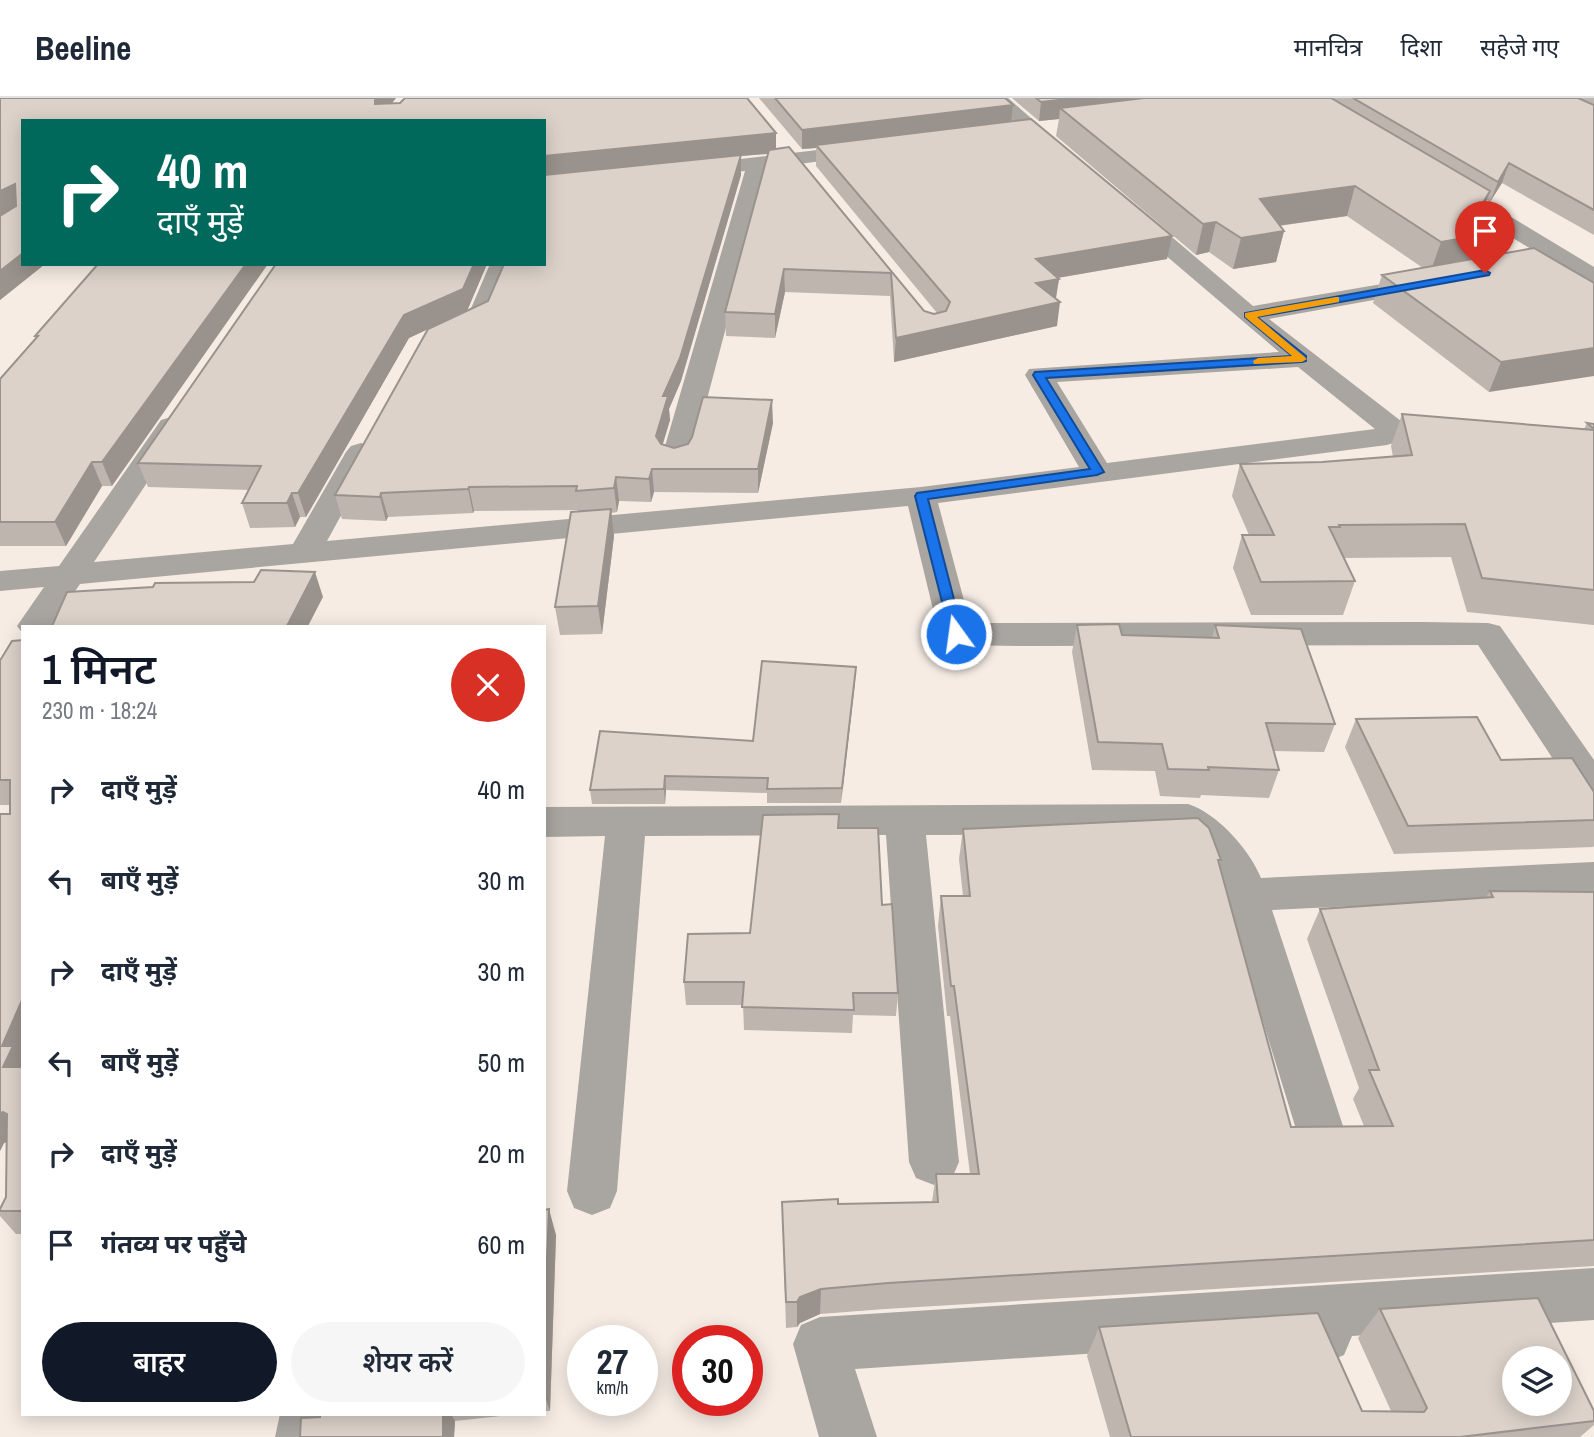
<!DOCTYPE html>
<html lang="hi">
<head>
<meta charset="utf-8">
<style>
	:root { --surface:#fff; --page:#f6f6f7; --text:#1f2937; --muted:#747a83; --line:#e0e1e3; --accent:#111827 }
	body { margin:0; font-family:"Archivo Narrow","Noto Sans Devanagari",sans-serif; background:var(--page); color:var(--text); height:100vh; display:flex; flex-direction:column; font-size:26px; white-space:nowrap }
	* { box-sizing:border-box; margin:0 }
	p { font-size:23px; color:var(--muted) }
	.icon { flex:none; width:38px; height:38px; fill:none; stroke:currentColor; stroke-width:2; stroke-linecap:round; stroke-linejoin:round }
	.map { position:relative; flex:1; overflow:hidden }
	.side { position:absolute; left:21px; top:527px; width:525px; height:791px; display:flex; flex-direction:column; background:var(--surface); border-radius:0px; box-shadow:0 4px 18px #0003 }
	.side>* { flex:none }
	.banner { position:absolute; left:21px; top:21px; width:525px; height:147px; border-radius:0px; box-shadow:0 4px 18px #0003; background:#00695c; color:#fff; overflow:hidden }
	.controls { position:absolute; left:1502px; top:1248px; display:grid; gap:14px }
	.controls a { display:grid; place-items:center; width:70px; height:70px; border-radius:50%; background:var(--surface); box-shadow:0 4px 18px #0003; font-size:35px }
	.speed { position:absolute; left:567px; top:1227px; display:flex; gap:14px; font-size:35px; font-weight:700; text-align:center }
	.speed>* { display:grid; place-content:center; width:91px; height:91px; border-radius:50%; background:var(--surface); box-shadow:0 4px 18px #0003; line-height:1 }
	.speed small { font-size:18px; font-weight:400 }
	.speed .limit { border:10px solid #d22; background:#fff; color:#111 }
	.pin { position:absolute; display:grid; place-items:center; width:60px; height:60px; color:#fff; margin:-72px -30px; border-radius:50% 50% 50% 0; rotate:-45deg; box-shadow:0 0 7px #0007 }
	.pin .icon { rotate:45deg }
	.me { position:absolute; width:77px; margin:-38px; rotate:346deg; stroke-linejoin:round; filter:drop-shadow(0 0 5px #0008) }
	.turn { display:flex; align-items:center; gap:24px; height:147px; padding:0 21px; font-size:32px }
	.turn .icon { width:91px; height:91px; stroke-width:2.5 }
	.turn b { display:block; font-size:49px; line-height:60px }
	.round { display:grid; place-items:center; flex:none; width:74px; height:74px; border-radius:37px; background:var(--page) }
	.overview { display:flex; align-items:center; justify-content:space-between; height:119px; padding:0 21px }
	h1 { font-size:42px; font-weight:600; line-height:52px; color:var(--accent) }
	.primary-button { display:flex; gap:14px; margin-top:auto; padding:14px 21px }
	.primary-button a { flex:1; height:80px; border-radius:42px; background:var(--accent); color:#fff; font-size:28px; font-weight:600; line-height:80px; text-align:center }
	.primary-button a+a { background:var(--page); color:var(--text) }
	ul { padding:0; list-style:none }
	li { display:flex; align-items:center; gap:21px; height:91px; padding:0 21px }
	li div { flex:1 }
	li b { display:block; font-size:26px }
	li em { font-style:normal }
	header { display:flex; align-items:center; gap:42px; box-sizing:border-box; height:98px; padding:0 35px; background:var(--surface); border-bottom:2px solid var(--line) }
	header strong { font-size:33px }
	nav { display:flex; gap:38px; margin-inline-start:auto; font-size:24px }
	.map>svg:first-child { display:block }
</style>
</head>
<body>
<header>
<strong>Beeline</strong>
<nav><a>मानचित्र</a><a>दिशा</a><a>सहेजे गए</a></nav>
</header>
<div class="map">
<svg width="1594" height="1339" viewBox="0 0 1594 1339">
	<rect width="100%" height="100%" fill="#f6ece4"/>
	<g fill="none" stroke-linecap="round" stroke-linejoin="round">
		<!-- minor -->
		<path fill="#a9a5a1" fill-rule="evenodd" d="M986 0H1008L1072 56 1069 60H1055Z
			M869 46 876 48 879 52 876 56 768 70 691 362 687 368 676 371 665 368 661 362 745 73 689 79 681 78 678 73 681 68 689 67Z
			M1437 77 1445 79 1594 169V186L1585 184 1429 89 1426 84 1429 79Z
			M1131 109 1139 111 1253 208 1429 178 1438 180 1441 185 1438 190 1429 192 1269 221 1401 323 1405 329 1397 344 1387 347 938 405 970 525 1422 524 1488 525 1500 528 1594 662V706L1580 702 1478 547 1023 548 956 547 944 544 939 536 908 408 80 486 51 528H23V536L17 528 44 489 0 493V473L59 468 161 322 171 319 181 322 185 328 94 464 293 446 346 354 351 348 361 345 371 348 376 354 327 443 921 389 1079 369 1025 277 1029 271 1279 254 1123 121 1120 116 1123 111ZM1298 269 1375 331 1107 365 1057 284Z
			M490 166H514C502 195 499 224 467 236 457 239 451 241 441 239L437 233 441 227 469 215Z
			M1188 706C1217 715 1250 752 1261 780L1594 764V796L1272 812 1344 1031 1337 1046 1320 1053 1303 1046 1296 1031 1217 774 1178 736 926 737 959 1064 952 1080 934 1087 916 1080 909 1064 886 737 645 738 617 1093 610 1110 592 1117 574 1110 567 1093 605 738 544 739V709Z
			M1594 1170V1222L1352 1238 1344 1257 1325 1265 1306 1257 1299 1242 855 1271 877 1339H819L793 1246 801 1227 820 1219Z
			M280 1316H336L333 1339H275Z"/>
	</g>
	<!-- wall -->
	<path fill="#bdb5ae" d="M0 0H396L391 6 776 35V51L789 49 924 213 934 216 937 215 816 68V50L802 51 759 0H1005L1013 7 1011 23 1167 161 1058 180 1059 181 1056 201 1057 228 894 264 890 198 785 194 775 240 726 238 725 214 768 56 741 58V77L681 283 669 311 670 322 663 346 674 350 773 325 758 395 654 394 651 404 619 403 617 414 611 415 614 438 602 536 560 537 555 509 578 412 474 413 473 415 388 419 386 423 342 421 335 397 458 217 409 240 306 419H300L295 429 250 430 242 405 249 392 148 389 138 365 276 166H487L467 213 488 203 544 166V23H23L45 166 0 202Z
		M1012 0H1594V137L1502 85 1490 104 1487 102 1482 116 1510 132 1501 156 1594 185 1489 294 1373 205 1382 177 1423 170 1347 118 1279 128 1284 133 1276 164 1233 171 1209 154 1196 157 1056 38 1059 21 1039 23Z
		M98 166 112 388H102L66 448H0V281L36 240 35 238Z
		M1402 316 1584 331 1587 325 1594 326V527L1467 514 1451 459 1344 460 1355 483 1343 517H1251L1233 470 1242 437H1249L1232 398 1240 366 1322 364 1393 359 1391 348Z
		M1077 527 1122 537 1212 540 1215 527 1335 626 1324 654 1273 653 1279 672 1269 700 1201 697 1200 700 1160 698 1155 673 1092 672 1072 554Z
		M23 542V1136H16L0 1118V1111L6 1099 7 1044 4 1045 0 1053V716H10V707H0V562Z
		M855 584 841 705H767V695L666 692 665 706H592L590 692 753 643Z
		M1356 621 1501 662 1594 694V748L1593 749 1394 756 1345 649Z
		M839 730 882 807 898 895 896 918 853 917 852 935 744 932 743 907H686L684 884 750 835Z
		M963 731 1221 762 1219 766 1291 1029 1364 1028 1353 1001 1359 990 1307 841 1320 811 1486 799 1490 793 1594 794V1168L885 1211 820 1216 800 1225 797 1229 786 1230 782 1104 838 1106 932 1104 936 1076H970L950 918H947L938 828 941 798H963L959 761Z
		M544 1112 556 1137 550 1313H544Z
		M1380 1211 1594 1313V1327L1580 1339H1110L1087 1258 1099 1229 1362 1313H1391L1358 1240Z
		M320 1316H520L455 1323 454 1339H300L320 1319Z"/>
	<!-- shaded-wall -->
	<path fill="#9a938d" d="M377 0H396L379 21 375 2Z
		M1076 0H1226L1060 10 1059 21 1039 23 1041 4Z
		M1013 7 1011 26 816 47V50L802 51V32Z
		M776 35V55L741 58V77L681 283 669 311 670 322 658 361 656 338 663 298 544 78V58Z
		M1509 65 1502 85 1490 104 1498 84Z
		M15 86 23 104 0 118V93Z
		M1355 88 1347 118 1253 131 1260 101Z
		M1490 93 1479 123 1510 132 1498 163 1430 175 1441 144 1478 113Z
		M1216 124 1209 154 1196 157 1203 126Z
		M1284 133 1276 164 1233 171 1241 140Z
		M1172 138 1167 161 1033 184 1036 161Z
		M23 155V166H45L0 202V173Z
		M246 166H268L112 388 102 364Z
		M474 166H487L467 213 409 240 306 419 298 395 404 217Z
		M784 171 785 194 775 240V216Z
		M1059 181 1055 204 1036 185Z
		M1060 204 1057 228 894 264 896 240Z
		M1594 250V278L1489 294 1501 264Z
		M772 302 773 325 758 395V371Z
		M92 364 102 388 66 448 55 424Z
		M652 371 654 394 651 404 649 381Z
		M616 379 619 403 617 414 614 390Z
		M469 389 474 413 473 415 468 391Z
		M292 395 300 419 295 429 287 405Z
		M381 395 388 419 386 423 380 399Z
		M611 411 614 438 602 536 598 508Z
		M315 474 323 499 308 528H287Z
		M856 569 855 584 841 705 842 690Z
		M665 678 666 692 665 706 664 691Z
		M23 900V989L3 969 2 948Z
		M3 1014 22 1038 4 1045 0 1053V1015Z
		M549 1111 556 1137 550 1313 544 1296V1237Z
		M821 1191 820 1216 800 1225 797 1229V1204L800 1199Z
		M443 1316H451L455 1323 454 1339H443Z"/>
	<!-- building -->
	<path fill="#dcd2ca" stroke="#9a938d" stroke-width="2" fill-rule="evenodd" d="M0 0H377L375 2V6L400 5 405 0H747L776 35 544 58V23H23V155L0 173V118L16 108 15 86 0 93Z
		M775 0H1005L1013 7 802 32Z
		M1036 0H1076L1041 4Z
		M1144 0H1331L1490 93 1478 113 1510 132 1441 144 1355 88 1260 101 1284 133 1241 140 1216 124 1203 126 1060 10Z
		M1353 0H1578L1594 7V112L1509 65 1498 84Z
		M1031 21 1172 138 1036 161 1059 181 1036 185 1060 204 896 240 891 175 784 171 775 216 725 214 769 52 789 49 924 213 934 216 946 213 950 204 816 47Z
		M741 57 680 260 663 298H668L656 338 661 346 674 350 688 346 692 339 703 299 772 302 758 371H652L649 381 616 379 614 390 576 393 577 388 469 389 468 391 381 395 380 399 335 397 428 231 488 203 504 166H544V77Z
		M1534 150 1594 185V250L1501 264 1382 177Z
		M98 166H246L102 364H92L55 424H0V281L38 238H35Z
		M276 166H474L463 191 404 217 298 395H292L287 405H242L261 368 138 365Z
		M1402 316 1594 332V492L1482 480 1465 426 1339 427 1340 429H1329L1355 483 1261 484 1242 437H1274L1240 366 1322 364 1412 357Z
		M1587 325 1594 326V331Z
		M611 411 598 508 555 509 571 414Z
		M261 472 315 474 287 528H52L67 494 153 489 155 485 254 484Z
		M1119 526 1122 537 1219 540 1215 527 1301 531 1335 626 1266 625 1279 672 1208 669 1209 672 1168 671 1162 646 1098 644 1077 527Z
		M23 542V900L2 948H13L3 969H23V1113H0V1111L6 1099 7 1016 3 1014 0 1015V716H10V682H0V562L1 561 12 543Z
		M762 563 856 569 842 690 767 691 768 680 665 678 664 691 590 692 600 633 753 643Z
		M1477 619 1501 662 1572 660 1594 694V722L1408 728 1356 621Z
		M839 716 838 730H878L882 807 892 806 898 895H853L854 912 742 909 744 884H684L688 836 750 835 763 717Z
		M1198 720 1209 730 1221 762H1218L1291 1029 1393 1028 1369 972H1379L1320 811 1493 799 1490 793 1594 794V1142L888 1185 821 1191 800 1199 797 1204H786L782 1104 838 1101V1106L938 1104 936 1076H979L954 888H951L941 798H970L963 731Z
		M549 1111 544 1237V1112Z
		M1538 1200 1594 1313V1323L1460 1339H1131L1099 1229 1318 1215 1362 1313 1424 1314 1427 1310 1380 1211ZM1514 1260H1559V1306H1514Z
		M320 1316H443V1339H300L301 1320 320 1319Z"/>
	<!-- route -->
	<path fill="#1a73e8" stroke="#114b97" stroke-width="2" d="M1485 172 1490 175 1489 177 1257 219 1306 258V263L1302 264 1046 280 1104 374 1097 377 928 401 963 536 956 540 951 539 915 398 917 395 1090 371 1033 277 1035 274 1292 258 1245 219V215Z"/>
	<!-- slow -->
	<path fill="#f59e0b" d="M1336 199H1339V204L1257 219 1307 261 1302 264 1254 266 1253 263 1258 260 1292 258 1245 219V215Z"/>
</svg>
<div class="controls">
<a><svg class="icon" aria-label="layers" viewBox="0 0 24 24"><path d="M12 4l9 5-9 5-9-5zM3 14l9 5 9-5"/></svg></a>
</div>
<div class="speed"><div>27<small>km/h</small></div><div class="limit">30</div></div>
<div class="pin" style="left:1485px;top:175px;background:#d93025"><svg class="icon" aria-label="arrive" viewBox="0 0 24 24"><path d="M6 21V4h12l-3 4 3 4H6"/></svg></div>
<svg class="me" style="left:956px;top:536px" viewBox="-20 -20 40 40"><circle r="17" fill="#1a73e8" stroke="#fff" stroke-width="3"/><path d="M0-11L8 9 0 5-8 9z" fill="#fff"/></svg>
<div class="banner">
<div class="turn"><svg class="icon" aria-label="right" viewBox="0 0 24 24"><path d="M7 20v-9h11M14 6l5 5-5 5"/></svg><div><b>40 m</b>दाएँ मुड़ें</div></div>
</div>
<section class="side">
<div class="overview"><div><h1>1 मिनट</h1><p>230 m · 18:24</p></div><a class="round" style="background:#d93025;color:#fff"><svg class="icon" aria-label="close" viewBox="0 0 24 24"><path d="M6 6l12 12M18 6L6 18"/></svg></a></div>
<ul>
<li><svg class="icon" aria-label="right" viewBox="0 0 24 24"><path d="M7 20v-9h11M14 6l5 5-5 5"/></svg><div><b>दाएँ मुड़ें</b></div><em>40 m</em></li>
<li><svg class="icon" aria-label="left" viewBox="0 0 24 24"><path d="M17 20v-9H6M10 6l-5 5 5 5"/></svg><div><b>बाएँ मुड़ें</b></div><em>30 m</em></li>
<li><svg class="icon" aria-label="right" viewBox="0 0 24 24"><path d="M7 20v-9h11M14 6l5 5-5 5"/></svg><div><b>दाएँ मुड़ें</b></div><em>30 m</em></li>
<li><svg class="icon" aria-label="left" viewBox="0 0 24 24"><path d="M17 20v-9H6M10 6l-5 5 5 5"/></svg><div><b>बाएँ मुड़ें</b></div><em>50 m</em></li>
<li><svg class="icon" aria-label="right" viewBox="0 0 24 24"><path d="M7 20v-9h11M14 6l5 5-5 5"/></svg><div><b>दाएँ मुड़ें</b></div><em>20 m</em></li>
<li><svg class="icon" aria-label="arrive" viewBox="0 0 24 24"><path d="M6 21V4h12l-3 4 3 4H6"/></svg><div><b>गंतव्य पर पहुँचे</b></div><em>60 m</em></li>
</ul>
<div class="primary-button"><a>बाहर</a><a>शेयर करें</a></div>
</section>
</div>
</body>
</html>
